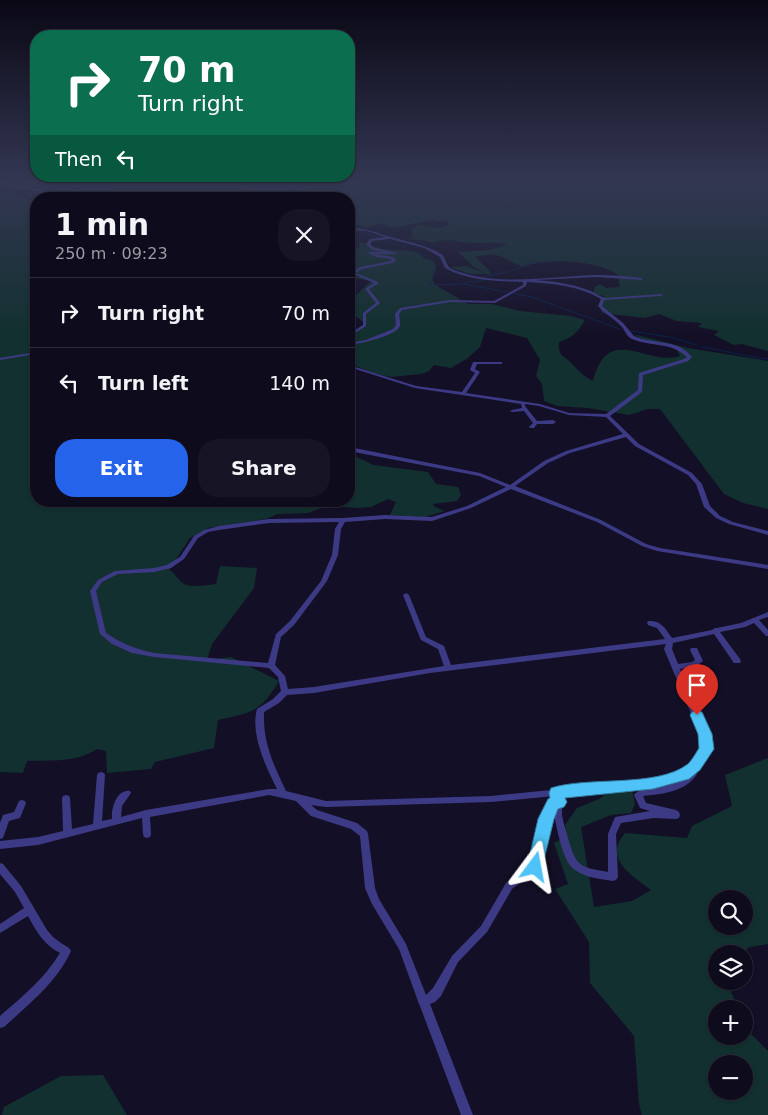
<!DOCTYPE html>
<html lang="en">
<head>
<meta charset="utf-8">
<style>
	:root { --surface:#0e0b1c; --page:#171425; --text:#f1f3f6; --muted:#9b9ba3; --line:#2e2b3b; --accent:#2563eb }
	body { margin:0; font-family:"DejaVu Sans",sans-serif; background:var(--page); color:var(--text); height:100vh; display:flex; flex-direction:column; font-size:19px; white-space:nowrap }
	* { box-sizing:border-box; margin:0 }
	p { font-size:16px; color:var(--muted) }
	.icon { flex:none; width:28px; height:28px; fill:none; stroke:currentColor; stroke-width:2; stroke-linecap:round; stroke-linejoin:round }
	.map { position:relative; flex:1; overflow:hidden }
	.side { position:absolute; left:30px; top:192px; width:325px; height:315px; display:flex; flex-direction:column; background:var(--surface); border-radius:20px; box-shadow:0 1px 4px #0004,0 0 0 1px var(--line) }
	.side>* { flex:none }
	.banner { position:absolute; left:30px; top:30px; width:325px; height:152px; border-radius:20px; box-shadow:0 1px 4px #0004,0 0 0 1px var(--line); background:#0b6e4f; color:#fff; overflow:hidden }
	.buttons { position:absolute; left:708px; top:890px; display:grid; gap:10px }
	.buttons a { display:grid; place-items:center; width:45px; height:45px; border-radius:50%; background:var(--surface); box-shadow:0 1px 4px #0004,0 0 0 1px var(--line); font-size:25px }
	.pin { position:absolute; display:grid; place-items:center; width:42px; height:42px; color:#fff; margin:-51px -21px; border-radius:50% 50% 50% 0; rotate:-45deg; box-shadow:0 0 5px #0007 }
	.pin .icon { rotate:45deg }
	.me { position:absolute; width:55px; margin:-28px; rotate:13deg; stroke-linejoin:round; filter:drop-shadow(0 0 4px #0008) }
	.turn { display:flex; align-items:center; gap:18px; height:105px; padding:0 25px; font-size:22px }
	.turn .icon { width:65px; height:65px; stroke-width:2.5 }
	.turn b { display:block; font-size:35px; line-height:42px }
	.then { display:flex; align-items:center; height:48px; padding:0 25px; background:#0003; gap:10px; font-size:19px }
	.round { display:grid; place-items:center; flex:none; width:52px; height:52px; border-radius:20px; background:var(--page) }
	.headline { display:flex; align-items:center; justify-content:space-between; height:85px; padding:0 25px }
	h1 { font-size:30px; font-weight:800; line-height:38px }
	.cta { display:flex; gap:10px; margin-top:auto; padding:10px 25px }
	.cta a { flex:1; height:58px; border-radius:20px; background:var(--accent); color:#fff; font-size:20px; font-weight:800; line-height:58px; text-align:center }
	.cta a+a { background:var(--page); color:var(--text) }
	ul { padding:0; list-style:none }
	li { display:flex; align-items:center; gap:15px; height:70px; padding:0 25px; border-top:1px solid var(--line) }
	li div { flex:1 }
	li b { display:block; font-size:19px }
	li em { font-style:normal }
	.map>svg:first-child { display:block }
</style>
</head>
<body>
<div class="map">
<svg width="768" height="1115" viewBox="0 0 768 1115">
	<rect width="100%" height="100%" fill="#130f26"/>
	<!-- green -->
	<path fill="#12302f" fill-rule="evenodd" d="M131 180H250L238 199H96L113 187 133 181Z
		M304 180H489L495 181 499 180H768V351L742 344 734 345 714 335 719 331 698 327 702 323 677 321 659 314 644 318 602 313 599 304 603 296 593 293 595 287 600 284 606 288 620 287 618 275C598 260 546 258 523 267 502 258 500 251 475 257L490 271V275C484 272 479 275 472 274 466 273 457 270 451 267L466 266 485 273 474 267 458 252 488 250 507 245C496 241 487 244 476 243 459 243 450 237 433 243 424 239 414 240 404 239L413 237 411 230 419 225 440 228 449 225 447 222 431 220 394 228 380 223 367 228 352 224 349 225V199H302L308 188Z
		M0 191 24 198 36 204V501H349V454L374 465 428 472 436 484 458 487 461 495 457 501 433 504 435 507 445 511 425 517 390 515 396 502 388 499 371 507 359 508 327 506 308 513 277 514 266 519 208 528 190 538 169 570C176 573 177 580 184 584 191 588 207 585 216 584L220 566 257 568 254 588 212 644 207 660 231 657 279 681C260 713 252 712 218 720L214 748 155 762 151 769 107 773 106 751 97 749C75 763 51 760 27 761L23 773 0 772Z
		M359 242 383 249 416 252 424 258 433 261 436 268 432 280 437 286 468 304H492L520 311 571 316 585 320C578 332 572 338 559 342 557 357 567 357 575 367 582 374 584 376 593 381 608 322 647 367 680 356L676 348 646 341 633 334 688 348 768 361V509L743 503 724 494 660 409H648L629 415 588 408 557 406 544 401 542 384 536 376 540 360 527 338 486 328 480 347 468 358 451 368 434 365 429 371 421 374 391 377 373 373 349 363V337L367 325 357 317H349V297L356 295 371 281 349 277V249L360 247Z
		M768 758V944L749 947 742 954H716V981H727L738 1009H716V1036H744V1024L745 1028 768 1051V1115H642L639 1104 634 1036 590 983 589 942 555 889 568 884 554 843 567 836 565 825 577 808 599 799 610 791 632 789 635 804 631 813 611 815 581 827 594 907 632 901 651 890C631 875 603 859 625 833L687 838 692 826 732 806 725 775ZM716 899H744V926H716ZM716 1064H744V1091H716Z
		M103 1075 127 1115H2L4 1107 61 1076Z"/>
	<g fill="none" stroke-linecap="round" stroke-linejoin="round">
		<!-- stream -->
		<path stroke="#0c2248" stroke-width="1" d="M359 231 380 238
			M383 240 405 247V250C417 253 429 253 436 265L433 271V278L430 281 431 285 464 284 507 292
			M484 277 515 270 529 263 543 262 554 258
			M464 284 466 282 483 281 484 279
			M513 293 531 297 620 329
			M631 331 669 337 697 345
			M701 347C724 350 745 357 768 359"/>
		<!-- river -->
		<path fill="#0c2248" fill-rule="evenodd" d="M273 180H295C288 186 279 182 271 184 263 187 258 193 251 199H245L261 185Z"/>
		<!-- street -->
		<path fill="#3d3a85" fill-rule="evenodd" d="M295 180H297L288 189V199H286V189Z
			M0 182 60 193 86 188 87 189 61 195V199H59V195L0 184Z
			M75 192 80 194 87 193 88 194 80 196 74 194Z
			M349 228C365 227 377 233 391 237 409 242 427 245 443 255L448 266 450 268C492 288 550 276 596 275 611 275 627 276 642 278V280H641L597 277 536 280 557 282 576 286 591 291 604 298 662 294 663 295 661 296 604 300 602 306 623 323 634 336 642 339 671 344 680 347 686 351 692 357 688 361 643 375 642 392 610 416 639 444 692 473 702 484 710 506 720 516 733 522 768 531V535L729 524 716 518 704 507 696 484 688 475 635 446 626 437 570 453 548 463 515 486 601 520 646 544 660 548 768 565V569L657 551 642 546 597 522 511 489 471 508 432 521 385 519 345 522 341 529 338 555 327 581 294 625 281 637 275 665 285 676 288 689 314 687 444 666 438 649 421 640 420 638 403 595 406 593 409 595 426 637 444 646 451 665 665 639 657 628 648 625 647 623 648 621C661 620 665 628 672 638L712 630 715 628H717L741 623 768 612V617L759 620 768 630V636H766L754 623 745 627 720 632 740 659 741 661 740 663H734L714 634 673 643 672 649 678 664 692 662 695 660 690 650 691 648H697L703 661 697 666 680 669 710 740 711 749 698 768 695 770 697 774C686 792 662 794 643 796L646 803 676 810 679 812 680 815 679 818 676 819 654 818 621 823 616 834 618 877 616 880 613 881C601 879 586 878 575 870 562 861 558 831 554 816V811L550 819 538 870 531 871 527 878 512 889 487 932 458 962 441 996 435 1002 430 1004 473 1115H461L420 1006 418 1002V1001L399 949 372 904 365 888 360 836 351 829 311 816 296 801 269 795 150 817 151 834 150 837 147 838 144 837 143 834 142 818 38 845 0 849V841L38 837 63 831 62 798 63 796 66 795 69 796 70 798 72 829 93 824 97 775 98 773 101 772 104 773 105 775 102 821 112 819C111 808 117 789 130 791L131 793 122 806 121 817 146 810 269 789H277C266 767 250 734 257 709L273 699 281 691 278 677 269 668 154 657 132 653 112 644 100 634 90 591 98 580 115 571 154 568 167 565 180 557 194 536 204 530 219 526 269 519 343 518 385 515 432 517 467 506 506 487 479 476 349 451V447L480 473 510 485 544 461 566 451 623 434 606 417 569 415 539 406 525 404V406L537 421 553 420 556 422 553 424H537L534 428H530L529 427 533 423 524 411 512 412 510 411 512 410 522 408 521 404 415 388 349 367V365L416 386 462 392 475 373 470 370 473 362H502V364H477L475 369 480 372 466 393 540 404 569 413 606 414 638 390 639 373 684 359 687 357C672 342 651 347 632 339 627 337 626 332 622 327 615 319 606 315 599 307L598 306 601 299C577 285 554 284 527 282L526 286 495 303 450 302 402 310 399 314C399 318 401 323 400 326 396 336 359 344 349 345V343L366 340 393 329 396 325 395 314 400 308 450 300 494 301 523 285V282C497 281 468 281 445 268L440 257 424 248 390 239 372 241 370 244 374 248 398 253 396 254H375L393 257 396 260 393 263 362 269 356 273 378 282V284L369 289 380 303 366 314V326L349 337V334L363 325V313L376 303 365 289 374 283 351 273 360 267 391 261 392 260 391 259 376 257 368 253 370 252H384L372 250 366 244 370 239 385 237 367 231 349 230ZM339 522 335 529 332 555 321 581 290 621 276 634 268 663 154 653C136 649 122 644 106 633L96 591 102 582 118 574 154 572 171 568 184 559 198 538 208 532 219 530 269 523ZM666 644 664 649 702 740 703 749 692 764 680 772 653 780 491 796 326 801 286 791C273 763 263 744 264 712L279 703 287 695 314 693 430 673ZM687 775C682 780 676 783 669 785 658 788 640 787 634 795L640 808 650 811 615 817 608 834V872C580 867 576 867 568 838 566 830 563 822 562 815 562 808 563 802 562 795L653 786ZM554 796V800L550 802 542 819 531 863 525 864 521 872 506 883 481 926 452 956 433 988 426 995 406 944 379 899 375 888 368 834 367 831 357 823 317 810 311 805 326 807 491 802Z
			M36 352V354L0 360V358Z
			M22 800 25 801 26 803 20 818 9 821 3 838 0 839V823L3 815 14 812 19 801Z
			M0 863 3 864 21 886 47 930 53 937 61 943 69 948 71 951C57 982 29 1004 4 1027L0 1028V1016C22 997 45 978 60 953 44 945 36 931 28 916L0 933V924L24 908 15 892 0 874Z"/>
	</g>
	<!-- sky -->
	<linearGradient id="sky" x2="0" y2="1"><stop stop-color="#0a0815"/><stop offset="0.54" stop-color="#333752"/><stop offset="1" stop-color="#333752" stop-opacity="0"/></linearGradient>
	<rect width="768" height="336" fill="url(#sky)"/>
	<!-- route -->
	<path fill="#4fc3f7" stroke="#337fa1" d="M697 710 702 712 712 734 714 749 700 770 689 779 653 789 565 798 567 802 564 807 558 809 554 819 541 872 535 875 529 872 527 867 538 819 548 799 550 798 549 793 551 788C588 776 657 788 688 764 692 760 696 753 699 748L698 734 690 715 692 712Z"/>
</svg>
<div class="buttons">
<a><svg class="icon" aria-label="search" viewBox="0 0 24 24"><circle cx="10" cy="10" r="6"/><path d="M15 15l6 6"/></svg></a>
<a><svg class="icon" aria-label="layers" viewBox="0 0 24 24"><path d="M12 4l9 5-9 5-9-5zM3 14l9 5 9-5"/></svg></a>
<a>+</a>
<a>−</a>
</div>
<div class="pin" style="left:697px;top:715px;background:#d93025"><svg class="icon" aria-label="arrive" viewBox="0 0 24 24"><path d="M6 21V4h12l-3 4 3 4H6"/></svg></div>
<svg class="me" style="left:535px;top:867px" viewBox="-20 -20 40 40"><path d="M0-17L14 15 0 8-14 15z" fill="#4fc3f7" stroke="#fff" stroke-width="4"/></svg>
<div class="banner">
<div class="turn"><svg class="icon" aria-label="right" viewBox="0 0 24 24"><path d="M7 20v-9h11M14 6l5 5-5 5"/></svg><div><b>70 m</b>Turn right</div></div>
<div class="then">Then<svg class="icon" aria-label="left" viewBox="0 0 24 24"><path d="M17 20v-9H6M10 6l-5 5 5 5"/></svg></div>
</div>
<section class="side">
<div class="headline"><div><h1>1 min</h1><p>250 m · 09:23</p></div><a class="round"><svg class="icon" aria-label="close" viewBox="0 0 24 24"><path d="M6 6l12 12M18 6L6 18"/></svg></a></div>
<ul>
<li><svg class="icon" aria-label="right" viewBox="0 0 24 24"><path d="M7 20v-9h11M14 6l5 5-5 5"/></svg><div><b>Turn right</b></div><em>70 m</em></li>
<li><svg class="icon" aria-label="left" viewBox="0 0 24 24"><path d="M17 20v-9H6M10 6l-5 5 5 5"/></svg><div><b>Turn left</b></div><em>140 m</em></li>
</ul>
<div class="cta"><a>Exit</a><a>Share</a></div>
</section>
</div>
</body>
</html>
